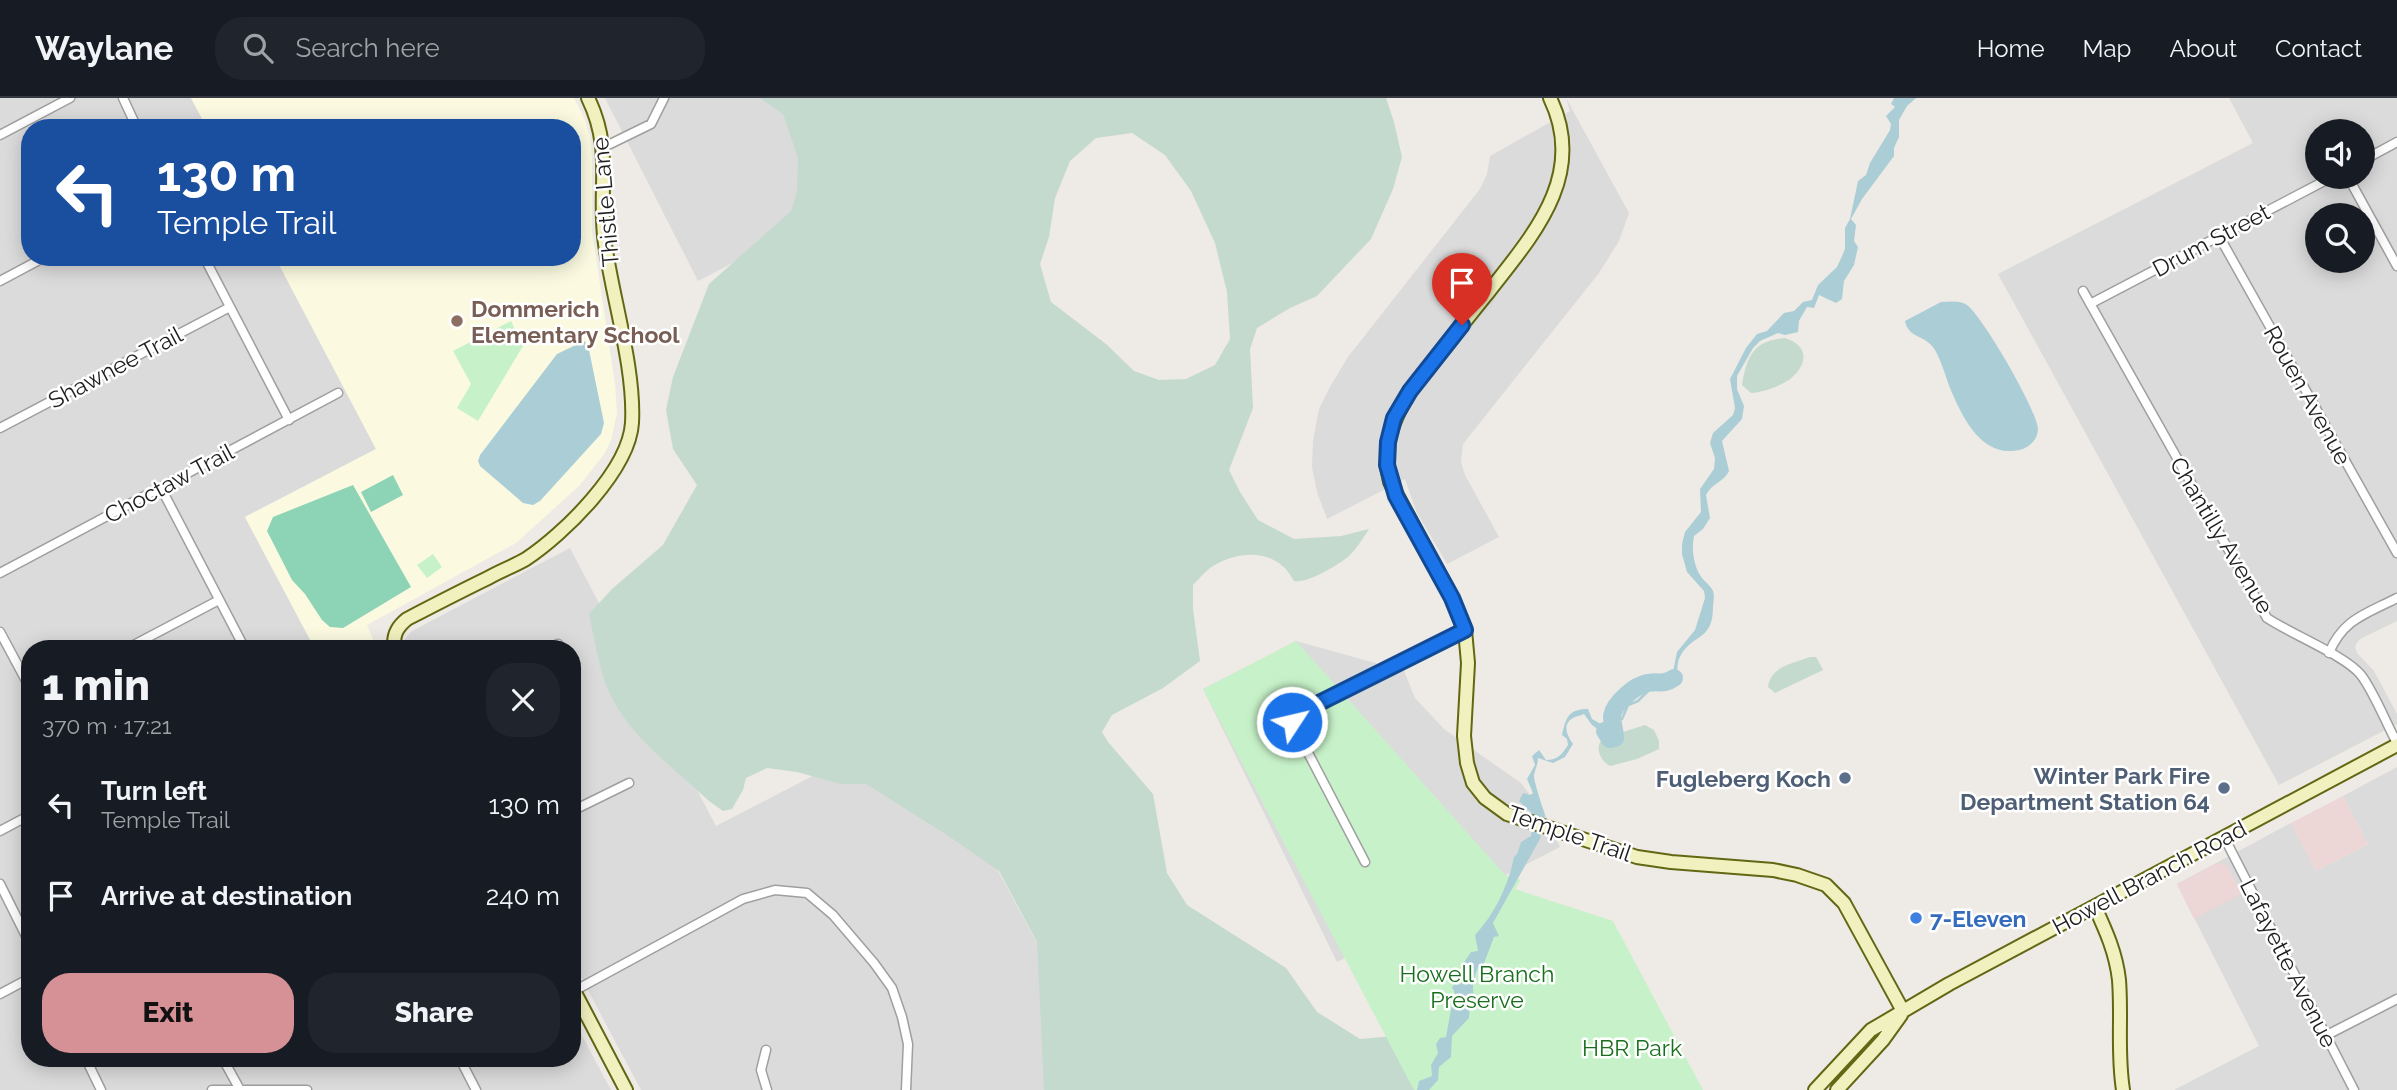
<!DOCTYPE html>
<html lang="en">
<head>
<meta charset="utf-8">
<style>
	:root { --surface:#171b24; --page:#20242c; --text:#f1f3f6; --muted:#9ea1a6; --line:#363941; --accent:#d59195 }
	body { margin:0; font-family:Raleway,sans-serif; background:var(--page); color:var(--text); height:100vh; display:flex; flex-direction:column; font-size:26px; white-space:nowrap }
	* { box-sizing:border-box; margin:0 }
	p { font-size:23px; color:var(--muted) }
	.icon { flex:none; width:38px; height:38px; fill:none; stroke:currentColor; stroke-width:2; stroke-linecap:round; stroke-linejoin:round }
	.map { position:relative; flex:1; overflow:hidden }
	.sheet { position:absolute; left:21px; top:542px; width:560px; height:427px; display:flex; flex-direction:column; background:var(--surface); border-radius:28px; box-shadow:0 4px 18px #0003 }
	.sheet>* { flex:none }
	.guide { position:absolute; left:21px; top:21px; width:560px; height:147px; border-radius:28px; box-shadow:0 4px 18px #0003; background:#1a4fa0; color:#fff; overflow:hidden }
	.buttons { position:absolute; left:2305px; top:21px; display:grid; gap:14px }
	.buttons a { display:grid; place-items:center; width:70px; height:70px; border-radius:50%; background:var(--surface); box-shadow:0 4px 18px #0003; font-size:35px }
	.pin { position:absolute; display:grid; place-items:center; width:60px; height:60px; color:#fff; margin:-72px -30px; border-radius:50% 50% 50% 0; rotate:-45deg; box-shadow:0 0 7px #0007 }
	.pin .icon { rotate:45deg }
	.me { position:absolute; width:77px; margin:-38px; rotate:55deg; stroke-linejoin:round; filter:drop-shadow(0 0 5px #0008) }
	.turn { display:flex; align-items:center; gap:24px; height:147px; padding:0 21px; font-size:32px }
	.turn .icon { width:91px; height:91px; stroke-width:2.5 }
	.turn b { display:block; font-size:49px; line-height:60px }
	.round { display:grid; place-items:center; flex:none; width:74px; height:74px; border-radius:28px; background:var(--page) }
	.head { display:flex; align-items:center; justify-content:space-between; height:119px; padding:0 21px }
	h1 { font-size:42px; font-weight:800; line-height:52px }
	.action { display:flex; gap:14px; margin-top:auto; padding:14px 21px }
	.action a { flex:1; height:80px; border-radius:28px; background:var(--accent); color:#111; font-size:28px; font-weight:800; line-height:80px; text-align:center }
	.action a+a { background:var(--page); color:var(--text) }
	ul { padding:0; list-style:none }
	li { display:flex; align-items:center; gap:21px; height:91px; padding:0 21px }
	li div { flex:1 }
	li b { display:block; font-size:26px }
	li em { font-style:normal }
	header { display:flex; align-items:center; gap:42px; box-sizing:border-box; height:98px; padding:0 35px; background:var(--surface); border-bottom:2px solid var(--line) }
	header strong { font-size:33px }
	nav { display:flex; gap:38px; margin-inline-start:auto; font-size:24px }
	.search { width:490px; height:63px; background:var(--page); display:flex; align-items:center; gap:18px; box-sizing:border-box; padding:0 24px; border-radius:28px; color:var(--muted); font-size:26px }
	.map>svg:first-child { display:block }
</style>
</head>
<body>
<header>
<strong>Waylane</strong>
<div class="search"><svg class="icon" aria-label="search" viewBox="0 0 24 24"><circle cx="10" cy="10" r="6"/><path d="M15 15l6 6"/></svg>Search here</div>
<nav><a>Home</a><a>Map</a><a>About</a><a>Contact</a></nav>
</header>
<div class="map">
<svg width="2397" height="992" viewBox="0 0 2397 992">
	<rect width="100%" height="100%" fill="#eeeae5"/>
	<!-- residential -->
	<path fill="#dcdbdb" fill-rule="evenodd" d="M0 0H191L207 30H30V159H275L376 351 245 419 315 551H30V961H572V919L611 992H0Z
		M605 0H1049L698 183Z
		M1566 0 1629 115 1619 143 1599 175 1463 346 1461 364 1465 377 1499 439 1447 466 1416 413 1405 381 1327 421 1317 394 1312 369 1313 343 1319 311 1331 287 1348 259 1480 91 1487 76 1490 58 1570 13Z
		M2229 0H2397V523L2360 541 2355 548 2357 555 2374 573 2397 616V626L2279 687 1998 176 2253 45ZM2317 33H2362V79H2317ZM2317 117H2362V163H2317Z
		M570 450 716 728 917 624 1117 992H641L572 862V551H408L405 541 412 533Z
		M1296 543 1404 573 1415 600 1444 631 1521 685 1546 718 1560 749 1337 864 1203 591Z
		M2397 669V992H2174L2259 948 2177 786 2291 725 2316 773 2368 746 2343 698Z"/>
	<!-- commercial -->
	<path fill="#ecd6d6" d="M2343 698 2368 746 2316 773 2291 725Z
		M2221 765 2227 767 2241 796 2194 821 2177 786 2215 766Z"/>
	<!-- education -->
	<path fill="#fbfae1" d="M191 0H574L584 20 590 38 592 61V133L615 286 617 315 611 342 605 355 580 387 516 445 367 527 377 551H315L245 419 376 351 275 159H572V30H207Z"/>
	<!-- wetland -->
	<path fill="#c4dacf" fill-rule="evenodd" d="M760 0H1386L1394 24 1402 59 1393 91 1371 141 1317 198 1290 210 1257 230 1250 251 1253 310 1229 372 1240 394 1258 422 1294 441 1341 438 1369 431C1363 440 1357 450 1349 458 1338 467 1307 486 1294 483 1278 451 1241 451 1213 468 1205 473 1199 481 1193 487V511L1200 563 1163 590 1112 617 1102 634 1108 644 1153 696 1167 775 1187 807 1286 870 1317 914 1360 941 1416 936 1424 992H1044L1037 844 999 773 947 737 866 686H841L797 674 767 670 746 680 743 692 732 711 723 713 709 703C677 673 631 639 612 600 599 575 595 543 589 516L612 491 663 447 697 387 673 351 666 312 673 279 709 186 791 113 797 94 798 60 783 16ZM1132 35 1165 57 1191 93 1215 145 1227 194 1230 241 1215 267 1186 281 1159 282 1134 273 1106 246 1051 204 1040 166 1049 139 1055 100 1070 63 1096 40Z
		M1785 240C1810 248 1808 267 1789 282 1778 289 1763 294 1751 295L1742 287C1747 258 1753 243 1785 240Z
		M1810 559H1816L1823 572 1775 595 1768 589C1771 568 1792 566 1810 559Z
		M1645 627 1654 632 1659 643V651L1637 661 1610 668C1601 663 1595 651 1601 643L1607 648 1618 645 1620 635Z"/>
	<!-- park -->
	<path fill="#c7f2c9" d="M511 223 523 248 478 323 457 310 471 286 453 253Z
		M433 456 442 469 427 480 417 467Z
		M1296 543 1505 777 1521 782 1515 791 1613 823 1703 992H1414L1203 591Z"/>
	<!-- pitch -->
	<path fill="#8dd3b5" d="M393 377 403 397 371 414 361 394Z
		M353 387 411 489 343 530 330 529 322 522 305 496 292 482 267 433 273 419Z"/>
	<!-- water -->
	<path fill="#abced6" d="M1894 0H1916L1907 8 1899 22V39L1894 50V58L1862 101 1851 121 1856 127 1854 143 1858 149 1854 167 1844 183 1842 201 1836 205 1819 197 1814 210 1807 209 1799 223 1798 234 1785 237 1778 235 1760 243 1753 250 1737 278V291L1744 308 1742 321 1722 343 1729 373C1724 384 1712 385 1706 397L1710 420 1703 431 1694 438C1691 452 1694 469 1702 480 1705 484 1711 488 1713 493 1715 498 1713 504 1713 509 1713 545 1690 535 1679 561 1676 568 1679 575 1675 582L1664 588 1655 589 1654 584 1672 579 1677 554 1695 532 1705 500 1704 493 1687 474 1682 456V446L1685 434 1701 414 1700 391 1714 371 1715 360 1710 345 1713 335 1733 317 1735 310 1730 281 1746 250 1757 236 1767 233 1784 215 1794 213 1803 204 1812 202 1818 187 1837 169 1842 158 1845 151V130L1850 121 1858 83 1866 77 1870 65 1890 32 1891 26 1886 18 1895 9 1891 6Z
		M1941 204C1950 204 1960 202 1967 207 1983 219 2037 312 2038 331 2038 340 2031 348 2023 351 1983 363 1963 321 1950 290 1946 280 1939 254 1931 247 1922 237 1908 239 1905 223Z
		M584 243 588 247 604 325 601 336 540 403 533 407 523 405 480 368 478 363 480 357 557 256Z
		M1588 611 1592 621 1606 629 1612 638H1614L1612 631 1619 634 1618 645 1612 650 1600 641 1603 635 1592 627 1584 616C1580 618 1576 618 1573 620 1561 627 1568 639 1573 646L1565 659 1553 665 1538 660C1538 667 1535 671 1534 677 1533 681 1543 711 1545 716L1540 741 1493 825 1499 838 1494 839 1483 868H1479C1475 875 1471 890 1474 896H1470L1476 903 1470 907 1469 920 1452 938 1451 959 1439 969 1438 982 1429 992H1417L1419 983 1432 978 1431 967 1438 955 1436 946 1440 940 1446 939 1452 906 1457 900 1452 889 1455 886 1458 887 1462 885 1463 866 1471 854 1478 853 1475 837C1494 817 1509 786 1514 759L1517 756 1521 744 1531 738 1535 718 1519 703 1523 695 1530 697 1533 695 1527 681 1535 667 1532 658 1539 652 1546 662C1558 662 1562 656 1568 647L1567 641 1562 637C1566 620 1568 611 1588 611Z"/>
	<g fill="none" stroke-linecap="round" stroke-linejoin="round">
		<!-- stream -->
		<path stroke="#abced6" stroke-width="2.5" d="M1615 634 1618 623 1622 621 1628 607 1638 603 1652 589 1659 588"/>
		<!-- river -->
		<path stroke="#abced6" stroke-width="18" d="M1605 633 1610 641 1615 640C1615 632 1612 626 1612 618 1614 605 1635 587 1648 585 1659 583 1664 587 1674 580"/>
		<!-- street casing -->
		<g stroke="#9f9f9f" stroke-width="11">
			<path id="street" d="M123 0 137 30
				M0 37 70 0
				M604 49 651 26 664 0
				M2362 63 2397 44
				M2348 79 2397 168
				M2219 138 2397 455
				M204 159 289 322
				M0 183 45 159
				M2083 193 2267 520C2291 536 2346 558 2361 577 2374 594 2386 625 2397 645
				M2090 206 2332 79
				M0 330 230 209
				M161 390 245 551
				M0 475 338 295
				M0 534 30 590
				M126 551 219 502
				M548 551 558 546
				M2329 555C2343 521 2366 516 2397 500
				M572 713 629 685
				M0 733 30 717
				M2224 739 2354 992
				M1365 764 1292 624 1295 617 1465 532
				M0 786 30 846
				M574 893 743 801 775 792 807 795 833 817 874 865 892 890 902 919 908 946 906 992
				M0 896 30 880
				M2327 937 2397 901
				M766 952 761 972 767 992
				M86 961 101 992
				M223 961 239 990
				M460 961 476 992
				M212 992H307"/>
		</g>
		<!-- secondary casing -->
		<g stroke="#616712" stroke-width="16">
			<path id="secondary" d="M1550 0C1588 78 1532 138 1487 196 1461 228 1436 260 1410 293 1393 322 1381 350 1390 384L1452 500 1465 532 1468 565 1464 638 1467 665 1473 685 1485 700 1507 716 1637 759 1671 764 1773 772 1797 777 1826 787 1844 805 1903 913
				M395 551C392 538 397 529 407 521 434 507 461 493 488 480 500 473 514 468 526 461 564 436 629 372 632 325 635 271 613 202 605 146 597 93 614 53 588 0
				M2095 809C2106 833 2116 855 2119 882 2122 920 2117 954 2123 992
				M572 889 626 992
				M1815 992 1871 932 1949 886 2397 647
				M1837 992 1883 942 1901 917"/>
		</g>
		<!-- street -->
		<use href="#street" stroke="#fff" stroke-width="8"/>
		<!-- secondary -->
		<use href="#secondary" stroke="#f1f1bf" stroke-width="12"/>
	</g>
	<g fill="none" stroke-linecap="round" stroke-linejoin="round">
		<!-- route casing -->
		<g stroke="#114b97" stroke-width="18">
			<path id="route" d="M1292 624 1295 617 1465 532 1452 500 1396 398 1387 367 1388 344 1394 320 1410 293 1462 227"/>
		</g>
		<!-- route -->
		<use href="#route" stroke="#1a73e8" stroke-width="12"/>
	</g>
	<!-- markers -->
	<circle fill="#8d6e63" stroke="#fff" stroke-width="2.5" cx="457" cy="223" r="7"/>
	<g fill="#5c6f8a" stroke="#fff" stroke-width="2.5">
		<circle cx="1845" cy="680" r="7"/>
		<circle cx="2224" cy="690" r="7"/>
	</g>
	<circle fill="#3f7fe0" stroke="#fff" stroke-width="2.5" cx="1916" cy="820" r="7"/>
	<g text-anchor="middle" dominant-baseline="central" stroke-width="5" stroke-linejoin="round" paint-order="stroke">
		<!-- street labels -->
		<g font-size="23" fill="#1e1e1e" stroke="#fff">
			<text transform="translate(605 104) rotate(-95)">Thistle Lane</text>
			<text transform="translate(2211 142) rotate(-28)">Drum Street</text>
			<text transform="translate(115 269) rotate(-28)">Shawnee Trail</text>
			<text transform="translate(2308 297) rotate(61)">Rouen Avenue</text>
			<text transform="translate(169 385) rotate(-28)">Choctaw Trail</text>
			<text transform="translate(2222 437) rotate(59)">Chantilly Avenue</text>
			<text transform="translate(1570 735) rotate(19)">Temple Trail</text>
			<text transform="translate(2149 779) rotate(-28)">Howell Branch Road</text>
			<text transform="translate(2289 865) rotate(63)">Lafayette Avenue</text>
		</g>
		<!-- education labels -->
		<g font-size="23" font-weight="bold" fill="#785e54" stroke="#fff" text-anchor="start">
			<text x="471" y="210">Dommerich<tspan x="471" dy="26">Elementary School</tspan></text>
		</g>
		<!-- service labels -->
		<g font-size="23" font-weight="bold" fill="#4e5e75" stroke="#fff" text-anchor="end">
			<text x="2210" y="677">Winter Park Fire<tspan x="2210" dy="26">Department Station 64</tspan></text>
			<text x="1831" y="680">Fugleberg Koch</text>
		</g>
		<!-- shop labels -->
		<g font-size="23" font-weight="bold" fill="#366cbe" stroke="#fff" text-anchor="start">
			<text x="1930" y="820">7-Eleven</text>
		</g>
		<!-- park labels -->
		<g font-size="23" fill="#196f1d" stroke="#fff">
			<text x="1477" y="875">Howell Branch<tspan x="1477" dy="26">Preserve</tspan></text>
			<text x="1632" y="949">HBR Park</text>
		</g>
	</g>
</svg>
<div class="buttons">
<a><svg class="icon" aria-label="sound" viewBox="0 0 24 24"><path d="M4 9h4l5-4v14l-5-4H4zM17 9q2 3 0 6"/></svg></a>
<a><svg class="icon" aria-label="search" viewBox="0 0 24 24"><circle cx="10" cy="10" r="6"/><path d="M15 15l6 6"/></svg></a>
</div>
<div class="pin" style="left:1462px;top:227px;background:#d93025"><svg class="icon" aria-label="arrive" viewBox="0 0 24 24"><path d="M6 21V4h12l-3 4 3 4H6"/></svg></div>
<svg class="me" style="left:1292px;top:624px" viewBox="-20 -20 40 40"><circle r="17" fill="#1a73e8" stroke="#fff" stroke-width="3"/><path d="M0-11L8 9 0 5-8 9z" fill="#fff"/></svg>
<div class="guide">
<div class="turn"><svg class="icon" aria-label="left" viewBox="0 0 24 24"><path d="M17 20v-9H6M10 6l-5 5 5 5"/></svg><div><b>130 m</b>Temple Trail</div></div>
</div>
<section class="sheet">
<div class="head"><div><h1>1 min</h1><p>370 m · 17:21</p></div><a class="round"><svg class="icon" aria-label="close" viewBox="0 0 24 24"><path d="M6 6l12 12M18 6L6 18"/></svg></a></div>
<ul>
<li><svg class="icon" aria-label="left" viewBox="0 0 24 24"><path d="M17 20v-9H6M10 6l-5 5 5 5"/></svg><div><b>Turn left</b><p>Temple Trail</p></div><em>130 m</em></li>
<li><svg class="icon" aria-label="arrive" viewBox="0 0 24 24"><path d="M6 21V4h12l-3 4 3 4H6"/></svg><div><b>Arrive at destination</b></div><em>240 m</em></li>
</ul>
<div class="action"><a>Exit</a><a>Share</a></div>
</section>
</div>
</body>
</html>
